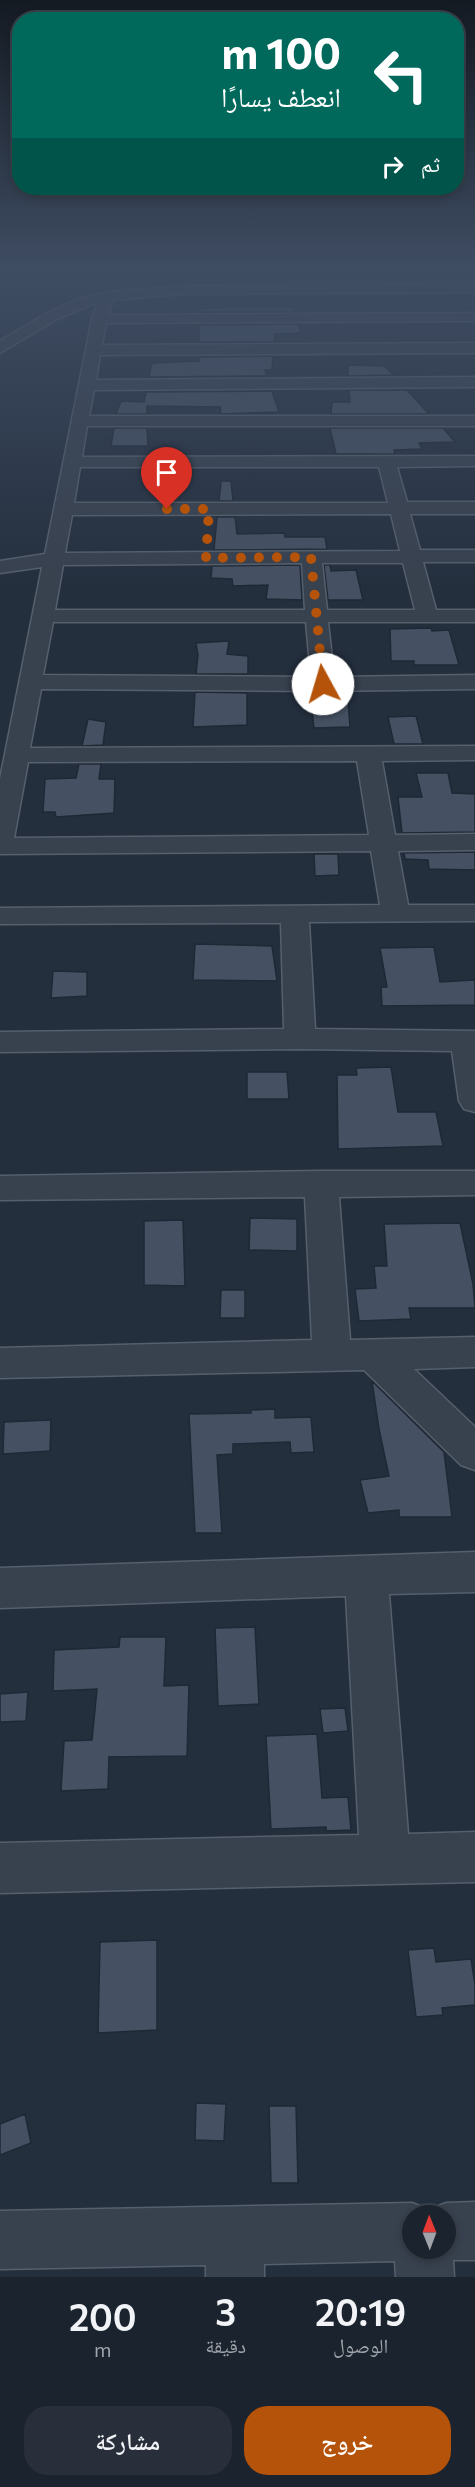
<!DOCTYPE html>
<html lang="ar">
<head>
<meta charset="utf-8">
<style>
	:root { --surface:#1b232e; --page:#282f3a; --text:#f1f3f6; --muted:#a0a4aa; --line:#39404a; --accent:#b45309 }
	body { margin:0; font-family:Commissioner,"Noto Naskh Arabic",sans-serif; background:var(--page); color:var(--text); direction:rtl; height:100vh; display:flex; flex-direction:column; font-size:22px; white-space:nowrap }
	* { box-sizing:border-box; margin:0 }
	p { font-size:20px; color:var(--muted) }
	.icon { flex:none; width:33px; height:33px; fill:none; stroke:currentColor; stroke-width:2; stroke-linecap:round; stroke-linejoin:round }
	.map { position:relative; height:2277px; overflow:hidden; direction:ltr }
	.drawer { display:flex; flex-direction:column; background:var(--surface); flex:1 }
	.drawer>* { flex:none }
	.hud { position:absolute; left:12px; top:12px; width:452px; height:183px; border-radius:24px; box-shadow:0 3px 9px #0003,0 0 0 2px var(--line); direction:rtl; background:#00695c; color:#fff; overflow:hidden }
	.needle { width:39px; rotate:359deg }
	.fabs { position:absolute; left:402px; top:2205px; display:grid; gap:12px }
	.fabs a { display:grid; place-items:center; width:54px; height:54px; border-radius:50%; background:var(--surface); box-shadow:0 3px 9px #0003,0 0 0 2px var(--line); font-size:30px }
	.pin { position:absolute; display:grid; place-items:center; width:51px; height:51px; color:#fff; margin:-62px -26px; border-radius:50% 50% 50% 0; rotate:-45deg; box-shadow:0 0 6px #0007 }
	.pin .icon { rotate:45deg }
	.me { position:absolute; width:66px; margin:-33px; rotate:354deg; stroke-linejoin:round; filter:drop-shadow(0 0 4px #0008) }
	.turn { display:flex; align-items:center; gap:21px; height:126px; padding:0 24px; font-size:27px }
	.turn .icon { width:78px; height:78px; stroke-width:2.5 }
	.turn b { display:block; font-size:42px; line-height:51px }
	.then { display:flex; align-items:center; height:57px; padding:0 24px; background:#0003; gap:12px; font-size:22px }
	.eta { display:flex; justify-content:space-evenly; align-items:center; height:102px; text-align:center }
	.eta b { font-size:36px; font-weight:600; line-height:42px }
	.primary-button { display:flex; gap:12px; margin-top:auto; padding:12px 24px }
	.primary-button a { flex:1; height:69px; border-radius:24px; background:var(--accent); color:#fff; font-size:24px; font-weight:600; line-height:69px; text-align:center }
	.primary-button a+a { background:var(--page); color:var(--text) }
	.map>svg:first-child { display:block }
</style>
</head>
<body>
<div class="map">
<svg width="475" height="2277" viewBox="0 0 475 2277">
	<rect width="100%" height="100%" fill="#242f3e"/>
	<!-- building -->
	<path fill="#455162" stroke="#1f2835" stroke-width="1.5" d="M223 307H293L294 312H200V309Z
		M298 324 301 333 275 334 274 342H199V325Z
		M273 356 272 370H265L267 376 149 377 152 363 199 361V357Z
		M348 365 384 366 394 375 348 376Z
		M349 390H407L429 414H331L332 402H350Z
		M272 391 279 412 221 414 220 407 147 406V414H116L121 401 144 402 146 392Z
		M114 428H147L148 446H111Z
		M330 428H443L455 442 419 443 422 449 394 450 395 454H336Z
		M221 481H231L233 501H219Z
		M217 517H235L237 534 284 533 285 537H325L327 549 214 550Z
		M300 565 302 600 266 599 268 585 233 586 232 579 211 578 212 566Z
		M324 565H330L331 571 356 570 363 600H328Z
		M431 628 432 631 449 630 459 665H414V661H391L390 629Z
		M229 641 227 654 248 656V674H196L198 655 196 643Z
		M195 692 247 693V725L193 727Z
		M311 700 348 701 350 727 314 728Z
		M416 716 423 744H394L388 717Z
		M88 719 106 722 103 745 82 746Z
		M79 764H101L99 779H115L114 813 56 817 55 812H43L45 779 76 778Z
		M416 773H448L452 793 475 794V832L402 833 398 797H422Z
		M475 852V870L429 869 428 860 405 859 404 853Z
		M314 854H338L339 875 315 876Z
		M195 944 272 946 277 981 193 980Z
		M434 947 440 982 475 980V1005L382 1006 381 987H387L380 948Z
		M53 971 87 972V996L51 998Z
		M391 1067 398 1112H436L443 1146 338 1149 337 1075H357L356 1068Z
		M247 1072H287L289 1099H247Z
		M250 1218 297 1219V1251L249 1250Z
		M183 1220 185 1286 144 1285V1221Z
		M460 1223 473 1284 475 1308H409L411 1319 359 1321 355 1289 376 1288 374 1266H387L384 1224Z
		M221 1290H245V1318H220Z
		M372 1381 444 1452 452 1517H399V1510L368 1513 360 1480 389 1476 379 1429Z
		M275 1409V1418L311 1417 314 1452 291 1453 290 1442 233 1444V1454L217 1455 222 1533H195L189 1414 251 1413V1410Z
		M51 1420 50 1451 3 1454 4 1422Z
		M255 1627 259 1704 218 1706 215 1628Z
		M120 1637H166L164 1686 189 1685 187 1756 109 1757 108 1789 61 1791 64 1741 92 1740 97 1689 53 1691 54 1650 119 1647Z
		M28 1692 26 1721 0 1722V1694Z
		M345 1708 348 1731 323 1733 320 1709Z
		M317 1734 322 1798 348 1797 351 1830 326 1831V1827L271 1829 266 1736Z
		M157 1940V2030L98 2033 100 1942Z
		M434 1948 436 1962 471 1959 475 1985V2005L442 2008 443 2015 416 2017 408 1950Z
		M196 2103 226 2104 224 2141 195 2140Z
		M269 2106H296L298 2183H271Z
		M25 2114 31 2143 0 2155V2124Z"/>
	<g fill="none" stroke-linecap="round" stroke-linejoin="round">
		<!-- minor casing -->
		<g stroke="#565f6c" stroke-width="3">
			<path id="minor" d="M475 284V292L181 294 113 300 108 315 475 313V321L106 323 102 345 475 343V353L100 355 96 380 475 377V387L94 390 89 416H475V426H87L82 457 475 456V466L397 467 407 502H475V514H410L420 550H475V562H423L436 610H475V622H328L334 677 475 675V689L323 691 41 689 30 748 475 746V760L382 761 395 835 475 834V850L398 851 408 905H475V921L309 922 315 1029 475 1031V1112L464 1109 459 1101 452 1051 300 1049 0 1052V1032L284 1029 281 923 0 924V908L380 905 371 851 0 854V779L42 567 0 573V561L45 554 92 319 98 302 57 319 0 353V341L47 313 80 298 107 292 181 286ZM80 467H379L388 503H74ZM391 514 400 551 65 553 72 515ZM302 563 305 610H55L63 565ZM322 563H403L415 610H327ZM53 622H306L311 677 43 675ZM357 761 369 835 14 838 28 762Z
				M321 1171H475V1195L339 1197 350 1340 475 1337V1367L414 1369 475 1427V1470L461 1465 364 1370 0 1378V1348L312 1340 305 1197 0 1200V1176Z
				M475 1552V1592L389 1594 408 1834 475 1832V1882L0 1893V1843L359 1835 346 1596 0 1608V1568Z
				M475 2202V2260H453L454 2277H396L395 2261 264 2264V2277H206V2265L0 2269V2211L412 2203 429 2210 446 2203ZM412 2216H446V2248H412Z"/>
		</g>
		<!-- minor -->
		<use href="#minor" fill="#38414e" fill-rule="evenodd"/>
	</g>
	<!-- sky -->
	<linearGradient id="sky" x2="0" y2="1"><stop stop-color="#141a22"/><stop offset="0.46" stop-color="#3f4d63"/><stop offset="1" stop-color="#3f4d63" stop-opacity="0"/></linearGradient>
	<rect width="475" height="587" fill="url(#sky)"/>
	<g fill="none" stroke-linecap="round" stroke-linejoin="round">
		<!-- route -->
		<path stroke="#b45309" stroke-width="10" stroke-dasharray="0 18" d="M167 509H209L206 558 311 557 323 684"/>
	</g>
</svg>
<div class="fabs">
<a><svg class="needle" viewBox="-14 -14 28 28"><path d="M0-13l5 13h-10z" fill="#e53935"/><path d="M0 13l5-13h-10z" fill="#a0a4aa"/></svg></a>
</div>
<div class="pin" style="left:167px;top:509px;background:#d93025"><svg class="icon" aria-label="arrive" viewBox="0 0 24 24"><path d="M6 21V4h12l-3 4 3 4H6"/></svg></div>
<svg class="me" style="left:323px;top:684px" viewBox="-20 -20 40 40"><circle r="19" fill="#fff"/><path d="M0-13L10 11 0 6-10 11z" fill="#b45309"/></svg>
<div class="hud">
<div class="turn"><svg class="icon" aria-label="left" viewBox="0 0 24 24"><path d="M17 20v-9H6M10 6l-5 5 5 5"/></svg><div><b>100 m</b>انعطف يسارًا</div></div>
<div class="then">ثم<svg class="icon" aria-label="right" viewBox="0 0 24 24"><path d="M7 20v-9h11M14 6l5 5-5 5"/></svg></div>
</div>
</div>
<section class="drawer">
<div class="eta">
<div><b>20:19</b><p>الوصول</p></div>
<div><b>3</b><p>دقيقة</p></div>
<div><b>200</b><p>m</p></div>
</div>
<div class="primary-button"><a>خروج</a><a>مشاركة</a></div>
</section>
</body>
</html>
